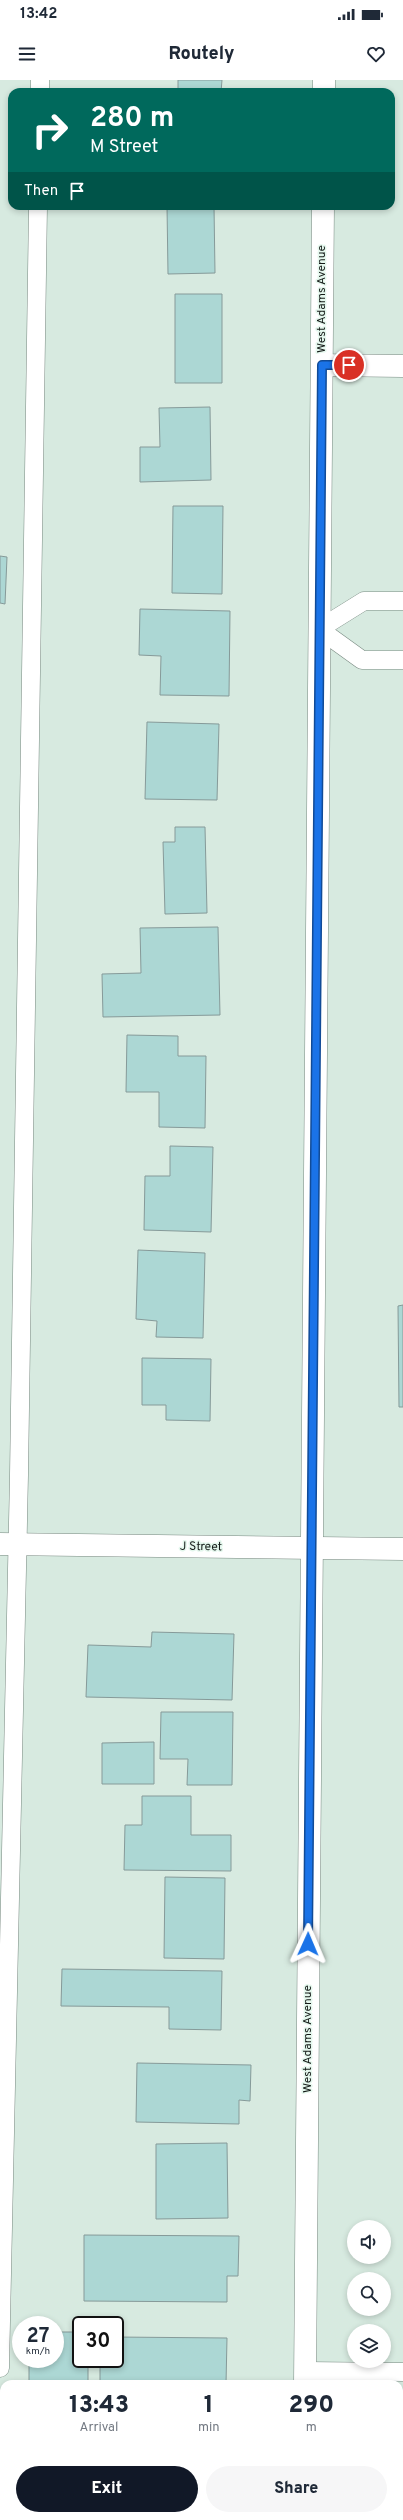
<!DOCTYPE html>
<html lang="en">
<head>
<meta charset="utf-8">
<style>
	:root { --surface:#fff; --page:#f6f6f7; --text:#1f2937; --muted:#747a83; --accent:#111827 }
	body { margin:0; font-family:Overpass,sans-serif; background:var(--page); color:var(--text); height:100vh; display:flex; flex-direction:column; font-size:15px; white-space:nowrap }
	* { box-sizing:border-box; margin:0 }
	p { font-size:13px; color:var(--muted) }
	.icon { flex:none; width:22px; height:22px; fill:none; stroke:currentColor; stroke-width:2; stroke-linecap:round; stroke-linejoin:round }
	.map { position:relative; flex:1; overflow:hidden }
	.panel { position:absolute; left:0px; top:2300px; width:403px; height:140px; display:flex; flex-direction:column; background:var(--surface); border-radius:12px 12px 0 0; box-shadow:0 2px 6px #0003 }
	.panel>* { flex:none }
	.guide { position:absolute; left:8px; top:8px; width:387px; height:122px; border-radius:12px; box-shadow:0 2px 6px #0003; background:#00695c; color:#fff; overflow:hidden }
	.controls { position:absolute; left:347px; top:2140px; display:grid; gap:8px }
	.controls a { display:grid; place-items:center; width:44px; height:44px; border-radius:50%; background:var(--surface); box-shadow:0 2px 6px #0003; font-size:20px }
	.speed { position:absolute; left:12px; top:2236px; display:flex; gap:8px; font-size:20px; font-weight:700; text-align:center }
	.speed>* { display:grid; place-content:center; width:52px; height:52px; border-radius:50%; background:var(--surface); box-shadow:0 2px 6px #0003; line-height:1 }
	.speed small { font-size:10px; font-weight:400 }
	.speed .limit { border:2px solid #111; border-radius:6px; background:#fff; color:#111 }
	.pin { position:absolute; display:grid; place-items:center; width:34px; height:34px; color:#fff; margin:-17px; border:2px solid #fff; border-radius:50%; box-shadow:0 1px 4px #0007 }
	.me { position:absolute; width:44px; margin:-22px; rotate:1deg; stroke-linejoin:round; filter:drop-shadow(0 0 3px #0008) }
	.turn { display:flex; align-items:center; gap:14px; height:84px; padding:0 16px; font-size:18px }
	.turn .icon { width:52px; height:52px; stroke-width:2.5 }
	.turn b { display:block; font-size:28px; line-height:34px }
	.then { display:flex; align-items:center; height:38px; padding:0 16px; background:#0003; gap:8px; font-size:15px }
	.eta { display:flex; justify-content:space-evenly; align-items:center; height:68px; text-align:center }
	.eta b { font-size:24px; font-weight:800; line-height:28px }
	.primary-button { display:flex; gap:8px; margin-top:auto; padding:8px 16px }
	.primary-button a { flex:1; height:46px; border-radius:24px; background:var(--accent); color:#fff; font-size:16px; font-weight:800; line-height:46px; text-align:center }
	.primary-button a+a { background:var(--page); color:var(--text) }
	.status { display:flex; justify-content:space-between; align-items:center; height:28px; padding:0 20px; background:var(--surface); direction:ltr }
	.status svg { height:11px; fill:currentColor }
	header { display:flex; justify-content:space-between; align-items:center; height:52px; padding:0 16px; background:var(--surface); font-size:18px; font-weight:800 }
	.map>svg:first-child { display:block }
</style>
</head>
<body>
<div class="status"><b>13:42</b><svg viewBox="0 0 49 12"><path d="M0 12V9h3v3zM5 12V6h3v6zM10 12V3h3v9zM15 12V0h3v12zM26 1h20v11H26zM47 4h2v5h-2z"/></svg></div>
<header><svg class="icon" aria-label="menu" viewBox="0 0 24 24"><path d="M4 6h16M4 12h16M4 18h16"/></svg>Routely<svg class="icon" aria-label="heart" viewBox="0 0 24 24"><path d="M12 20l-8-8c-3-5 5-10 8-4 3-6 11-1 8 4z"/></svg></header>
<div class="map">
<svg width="403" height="2440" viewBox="0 0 403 2440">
	<rect width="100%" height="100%" fill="#d7eae0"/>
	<!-- building -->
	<path fill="#acd7d4" stroke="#869a99" d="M178 0H222L221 12H178Z
		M167 126H214L215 193 168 194Z
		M175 214H222V303H175Z
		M210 327 211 400 140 402V367H160L159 328Z
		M173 426H223L222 514 172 513Z
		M0 476 7 477 5 524 0 523Z
		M140 529 230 531 229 616 160 615 161 576 139 575Z
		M147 642 219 644 217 720 145 719Z
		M175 747H205L207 833 165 834 163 762H175Z
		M218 847 220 935 103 937 102 894 141 893 140 848Z
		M127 955 178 956V976H206L205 1048 159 1047V1012H126Z
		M170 1066 213 1067 211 1152 144 1150 145 1096H170Z
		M138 1170 205 1173 203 1258 156 1257 157 1241 136 1239Z
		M403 1225V1327H399L398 1226Z
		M142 1278 211 1279 210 1341 166 1340V1325H142Z
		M152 1552 234 1554 232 1620 86 1617 88 1565 151 1567Z
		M161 1632H233L232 1705H187L188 1679H160Z
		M154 1662V1704H102V1663Z
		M142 1716H191V1755H231V1791L124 1790 125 1745H142Z
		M165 1797 225 1798 224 1879 164 1878Z
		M62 1889 222 1891 221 1950 169 1949V1927L61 1926Z
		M137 1983 251 1985 250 2021 239 2020V2044L136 2042Z
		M227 2063 228 2138 156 2139V2064Z
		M84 2155 239 2156 238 2196H227V2222L84 2221Z
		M55 2252H81V2279H88V2304H29V2279H55Z
		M115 2257 227 2258 226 2304H100V2279H115Z
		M77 2438H125L77 2440Z"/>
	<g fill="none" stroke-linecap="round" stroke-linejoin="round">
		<!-- service casing -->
		<g stroke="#788980" stroke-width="19">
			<path id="service" d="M40 12V0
				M403 521H364L319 549 362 580H403
				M0 2288 19 1395 38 126
				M305 2291 403 2292"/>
		</g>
		<!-- minor casing -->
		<g stroke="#788980" stroke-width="23">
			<path id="minor" d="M324 12V0
				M322 285 403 286
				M305 2304 323 126
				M303 2440V2436"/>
		</g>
		<!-- tertiary casing -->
		<g stroke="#788980" stroke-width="23">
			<path id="tertiary" d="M0 1464 403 1469"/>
		</g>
		<!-- service -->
		<use href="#service" stroke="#fff" stroke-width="18"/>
		<!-- minor -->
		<use href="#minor" stroke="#fff" stroke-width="22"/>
		<!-- tertiary -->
		<use href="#tertiary" stroke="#fff" stroke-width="22"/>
	</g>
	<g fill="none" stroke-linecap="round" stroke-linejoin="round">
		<!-- route casing -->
		<g stroke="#114b97" stroke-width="10">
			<path id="route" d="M308 1864 322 285H349"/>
		</g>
		<!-- route -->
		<use href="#route" stroke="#1a73e8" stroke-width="7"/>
	</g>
	<g text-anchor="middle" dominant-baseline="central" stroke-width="3" stroke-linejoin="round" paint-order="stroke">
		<!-- street labels -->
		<g font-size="12" fill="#141a17" stroke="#e4f7ed">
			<text transform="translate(322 219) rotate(-90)">West Adams Avenue</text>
			<text transform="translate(201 1467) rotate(1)">J Street</text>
			<text transform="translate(308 1959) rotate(-90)">West Adams Avenue</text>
		</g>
	</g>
</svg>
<div class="controls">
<a><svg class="icon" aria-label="sound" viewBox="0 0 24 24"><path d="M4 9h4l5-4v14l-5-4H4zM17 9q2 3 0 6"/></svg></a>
<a><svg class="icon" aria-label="search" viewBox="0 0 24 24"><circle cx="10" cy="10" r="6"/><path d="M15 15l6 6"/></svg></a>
<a><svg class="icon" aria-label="layers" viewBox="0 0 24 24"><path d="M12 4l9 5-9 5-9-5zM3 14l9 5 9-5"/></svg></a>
</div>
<div class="speed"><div>27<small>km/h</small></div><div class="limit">30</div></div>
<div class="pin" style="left:349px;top:285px;background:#d93025"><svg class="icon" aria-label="arrive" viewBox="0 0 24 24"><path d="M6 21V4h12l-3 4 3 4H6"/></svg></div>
<svg class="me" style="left:308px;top:1864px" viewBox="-20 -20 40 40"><path d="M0-17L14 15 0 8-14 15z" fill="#1a73e8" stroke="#fff" stroke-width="4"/></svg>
<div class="guide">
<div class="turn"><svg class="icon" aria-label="right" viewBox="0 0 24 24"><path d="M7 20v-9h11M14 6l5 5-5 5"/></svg><div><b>280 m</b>M Street</div></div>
<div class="then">Then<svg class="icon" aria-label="arrive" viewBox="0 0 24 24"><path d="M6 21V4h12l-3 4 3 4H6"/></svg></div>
</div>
<section class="panel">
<div class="eta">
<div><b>13:43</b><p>Arrival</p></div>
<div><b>1</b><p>min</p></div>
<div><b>290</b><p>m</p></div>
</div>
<div class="primary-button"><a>Exit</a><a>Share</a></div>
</section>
</div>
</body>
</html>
